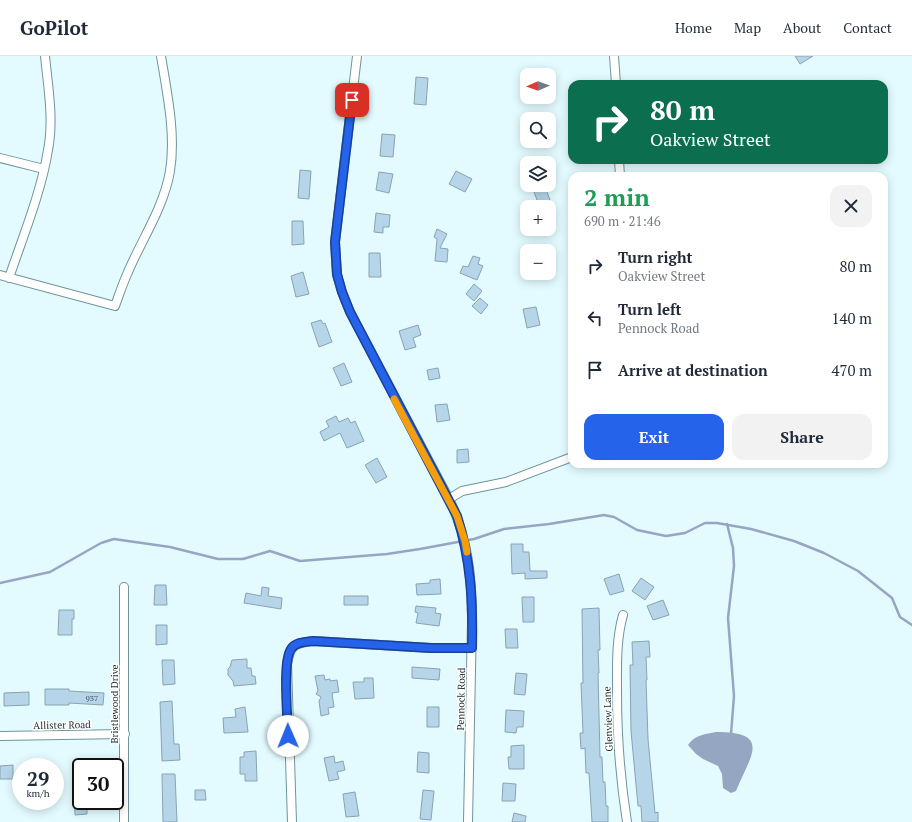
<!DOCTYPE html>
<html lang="en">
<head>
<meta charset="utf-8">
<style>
	:root { --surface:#fff; --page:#f2f2f3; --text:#1f2937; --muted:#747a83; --line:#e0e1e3; --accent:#2563eb }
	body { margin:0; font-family:"PT Serif",serif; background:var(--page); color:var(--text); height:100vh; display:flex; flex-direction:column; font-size:15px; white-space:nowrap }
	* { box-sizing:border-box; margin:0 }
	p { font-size:13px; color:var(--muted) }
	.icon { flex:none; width:22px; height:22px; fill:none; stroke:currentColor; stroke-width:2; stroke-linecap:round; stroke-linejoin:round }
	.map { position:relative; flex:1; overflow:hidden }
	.side { position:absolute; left:568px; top:116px; width:320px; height:296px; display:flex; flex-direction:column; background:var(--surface); border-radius:12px; box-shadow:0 2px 10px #0003 }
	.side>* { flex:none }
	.banner { position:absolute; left:568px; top:24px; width:320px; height:84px; border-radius:12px; box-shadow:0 2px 10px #0003; background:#0b6e4f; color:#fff; overflow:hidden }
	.needle { width:26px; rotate:268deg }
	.controls { position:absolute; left:520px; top:12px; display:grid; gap:8px }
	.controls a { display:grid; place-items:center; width:36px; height:36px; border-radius:8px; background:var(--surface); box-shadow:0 2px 10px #0003; font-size:20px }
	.speed { position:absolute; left:12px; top:702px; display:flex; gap:8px; font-size:20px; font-weight:700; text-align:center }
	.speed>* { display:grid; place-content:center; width:52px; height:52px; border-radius:50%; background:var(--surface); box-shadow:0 2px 10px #0003; line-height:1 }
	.speed small { font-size:10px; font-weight:400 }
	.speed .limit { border:2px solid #111; border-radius:6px; background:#fff; color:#111 }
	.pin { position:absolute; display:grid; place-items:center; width:34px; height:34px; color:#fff; margin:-17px; border-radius:8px; box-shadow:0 2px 6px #0006 }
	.me { position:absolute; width:44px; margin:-22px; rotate:359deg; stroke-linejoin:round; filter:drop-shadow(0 0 3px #0008) }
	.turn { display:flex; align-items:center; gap:14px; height:84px; padding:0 16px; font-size:18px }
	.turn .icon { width:52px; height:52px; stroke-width:2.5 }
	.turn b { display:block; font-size:28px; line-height:34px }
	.round { display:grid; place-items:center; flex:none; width:42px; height:42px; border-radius:12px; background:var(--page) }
	.head { display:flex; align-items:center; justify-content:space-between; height:68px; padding:0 16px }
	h1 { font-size:24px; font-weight:700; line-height:30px; color:#1e9e55 }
	.primary-button { display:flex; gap:8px; margin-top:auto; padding:8px 16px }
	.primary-button a { flex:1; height:46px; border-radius:12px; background:var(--accent); color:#fff; font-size:16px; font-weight:700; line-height:46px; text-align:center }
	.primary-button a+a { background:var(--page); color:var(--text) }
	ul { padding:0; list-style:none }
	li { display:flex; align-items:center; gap:12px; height:52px; padding:0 16px }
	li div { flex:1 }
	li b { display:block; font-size:15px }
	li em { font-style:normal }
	header { display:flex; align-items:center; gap:24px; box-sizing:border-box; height:56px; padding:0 20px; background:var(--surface); border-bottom:1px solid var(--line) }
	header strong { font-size:19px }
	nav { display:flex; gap:22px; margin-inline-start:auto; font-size:14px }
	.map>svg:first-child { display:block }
</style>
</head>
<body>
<header>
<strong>GoPilot</strong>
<nav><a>Home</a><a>Map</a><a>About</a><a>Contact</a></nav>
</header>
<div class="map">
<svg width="912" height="766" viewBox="0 0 912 766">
	<rect width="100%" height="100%" fill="#e3fbff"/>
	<!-- water -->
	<path fill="#95a6c3" d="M716 676C773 676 750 700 736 735L731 737 723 732 722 718 718 710 703 703 696 698 688 689C694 679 706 678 716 676Z"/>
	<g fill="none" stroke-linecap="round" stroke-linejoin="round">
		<!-- stream -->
		<path stroke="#95a6c3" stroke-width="2.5" d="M727 468 733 492 734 510 728 562 734 640 731 678
			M0 527 50 516 101 487 114 483 170 491 218 503H243L270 495 300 505 387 498 420 493 474 483 504 473 549 468 604 459 614 461 637 474 666 480 685 477 705 467H717L751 473 794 485 824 497 858 515 892 542 900 561 912 569"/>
	</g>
	<!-- building -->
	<path fill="#b7d5e8" stroke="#87a4b6" d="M795 0H813L800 8Z
		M416 21 428 22 426 49 414 48Z
		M382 78 395 79 393 101 380 100Z
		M300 114 311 115 309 143 298 142Z
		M456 115 472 123 465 136 449 128Z
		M379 116 393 118 389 137 376 134Z
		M545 131 550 144 539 149 534 136Z
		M376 157 390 159 389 171H383V177L374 176Z
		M292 165H303L304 188 292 189Z
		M437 173 447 178 440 192 448 193 447 206 435 205 437 183 434 181Z
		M369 197H380L381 221H369Z
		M473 200 480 202 478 208 483 210 477 224 460 217 463 210 468 211Z
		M303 216 309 238 296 241 291 220Z
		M474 228 482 235 474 245 466 238Z
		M480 242 488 249 481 258 472 250Z
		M536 251 540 269 527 272 523 253Z
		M321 264 323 268 325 267 332 286 319 291 311 267Z
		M418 269 421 279 413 282 416 291 405 294 399 275Z
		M344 307 352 326 341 330 333 312Z
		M438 312 440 322 429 324 427 314Z
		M447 348 450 364 437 366 435 349Z
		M336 360 339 366 348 362 351 367 355 365 364 385 347 392 340 377 324 385 320 376 329 371 326 365Z
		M468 393 469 406 457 407V394Z
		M377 402 387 421 376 427 365 409Z
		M511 488H523V496H529L530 515H547V522L525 523V517L512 518Z
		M619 518 624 535 610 539 604 523Z
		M641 522 654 531 645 544 632 535Z
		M440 523 441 538 417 539 416 528 430 527V524Z
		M155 529H166L167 549H154Z
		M262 531 269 532 268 540 282 542 281 553 244 547 246 537 261 540Z
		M344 540H368V549H344Z
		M522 541H534V566H523Z
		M663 544 669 559 653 564 647 550Z
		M416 550 436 552 435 557 441 558 439 570 416 567 418 557 415 556Z
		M599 552 600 594H598L599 617H598L600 701H602L603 726H605L606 750H608V766H592L589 717H586L585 692 581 693 580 677H583L581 627H583L582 553Z
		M59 554H74V563H72V579H58Z
		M156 569H167V588L156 589Z
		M505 573H517L518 592H506Z
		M649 585 650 601H646L647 624H646L648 683 655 757 658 756V766H642L641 750H638L631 675 630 609H633L632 586Z
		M247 603V612H251L252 620H255L256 628 234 630 233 625 228 619V613L230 611 232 604Z
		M162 604H174L175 628 163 629Z
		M412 611 440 613 439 624 412 622Z
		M516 617 527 618 525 639 514 638Z
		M324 619 325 624 330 623V625L337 624 339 636 332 637 334 651 328 652 329 658 321 660 319 645 321 641 316 638 318 635 315 620Z
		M364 622H373L374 642 355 643 353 626H364Z
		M45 633H69V635L104 637 103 649 69 647V649H45Z
		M29 636V649L4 650V637Z
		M172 645 174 688H179L180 704 162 705 160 646Z
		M245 651 248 676 224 677 223 662 236 661 235 653Z
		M427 651H439V671H427Z
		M506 654 524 655 523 671H517L516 677 505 676Z
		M524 689V713H509L508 701H511V690Z
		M256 695 257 725H245V718H240V701H244V696Z
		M418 696 429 697V717L417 716Z
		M334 700 335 707 343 705 345 714 337 716 339 723 329 725 324 702Z
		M13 709V723H0V710Z
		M162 718H175L177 766H163Z
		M503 727 516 728 515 745H502Z
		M74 733H81V745H87V758L75 759Z
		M195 734H205L206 744H195Z
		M423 734 434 735 431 764 420 763Z
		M355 736 359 760 346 761 343 738Z
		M514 757 526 760 525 766H512Z"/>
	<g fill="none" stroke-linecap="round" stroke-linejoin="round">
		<!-- minor casing -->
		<g stroke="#6f949b" stroke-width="10">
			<path id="minor" d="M357 0 335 186 337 219 342 236 350 256 449 443C468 482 472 522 472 564L468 766
				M614 0 616 28
				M0 102 44 113
				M619 104 620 120
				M0 219 115 250C119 239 123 227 128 216 142 183 164 151 170 115 176 78 167 37 161 0
				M9 222C23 180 41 137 48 94 54 63 48 31 45 0
				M449 443 462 435 506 426 572 401
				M124 531V766
				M623 559C616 584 617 609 617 635 617 679 620 722 627 766
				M0 680 125 678
				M292 766 287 608C290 589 295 587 313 585L431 592H472"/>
		</g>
		<!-- minor -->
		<use href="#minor" stroke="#fff" stroke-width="8"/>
	</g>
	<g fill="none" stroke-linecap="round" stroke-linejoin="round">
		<!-- route casing -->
		<g stroke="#184099" stroke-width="10">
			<path id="route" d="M288 680C288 663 282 606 291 593 295 586 305 586 313 585L431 592H472C473 546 471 505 457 460L350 256 342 236 337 218 335 186 352 44"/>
		</g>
		<!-- route -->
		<use href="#route" stroke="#2563eb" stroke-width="7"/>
		<!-- slow -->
		<path stroke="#f59e0b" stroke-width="7" d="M394 343 457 460 465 485 467 496"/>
	</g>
	<g text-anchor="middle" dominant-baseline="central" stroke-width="3" stroke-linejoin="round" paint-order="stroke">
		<!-- number labels -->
		<g font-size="8" fill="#41555b">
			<text x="92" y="642">937</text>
		</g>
		<!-- street labels -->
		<g font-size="10" fill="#1a2a2c" stroke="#fff">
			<text transform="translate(461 643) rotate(-89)">Pennock Road</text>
			<text transform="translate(114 648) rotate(-90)">Bristlewood Drive</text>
			<text transform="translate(608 663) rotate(-92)">Glenview Lane</text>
			<text transform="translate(62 669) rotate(-1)">Allister Road</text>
		</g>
	</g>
</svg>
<div class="controls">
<a><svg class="needle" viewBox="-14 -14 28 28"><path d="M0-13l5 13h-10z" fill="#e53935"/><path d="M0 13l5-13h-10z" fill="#747a83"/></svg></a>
<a><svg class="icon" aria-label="search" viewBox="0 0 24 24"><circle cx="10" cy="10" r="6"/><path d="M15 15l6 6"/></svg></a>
<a><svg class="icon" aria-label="layers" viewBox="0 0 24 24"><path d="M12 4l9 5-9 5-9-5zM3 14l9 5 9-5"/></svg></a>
<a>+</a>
<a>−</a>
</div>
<div class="speed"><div>29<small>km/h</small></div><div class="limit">30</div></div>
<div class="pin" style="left:352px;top:44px;background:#d93025"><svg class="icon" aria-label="arrive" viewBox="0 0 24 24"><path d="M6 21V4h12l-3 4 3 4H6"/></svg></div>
<svg class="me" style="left:288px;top:680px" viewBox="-20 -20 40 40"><circle r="19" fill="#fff"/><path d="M0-13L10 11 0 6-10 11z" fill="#2563eb"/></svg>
<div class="banner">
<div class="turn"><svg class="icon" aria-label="right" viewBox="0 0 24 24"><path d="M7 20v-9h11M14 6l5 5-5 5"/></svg><div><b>80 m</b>Oakview Street</div></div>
</div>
<section class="side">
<div class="head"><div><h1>2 min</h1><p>690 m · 21:46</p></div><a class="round"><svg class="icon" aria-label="close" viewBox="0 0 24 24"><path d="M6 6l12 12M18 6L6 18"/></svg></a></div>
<ul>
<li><svg class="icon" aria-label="right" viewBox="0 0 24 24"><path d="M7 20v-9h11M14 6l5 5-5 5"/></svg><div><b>Turn right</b><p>Oakview Street</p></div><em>80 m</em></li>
<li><svg class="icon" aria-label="left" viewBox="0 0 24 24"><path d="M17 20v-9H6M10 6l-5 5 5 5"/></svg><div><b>Turn left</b><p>Pennock Road</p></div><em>140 m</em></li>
<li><svg class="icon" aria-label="arrive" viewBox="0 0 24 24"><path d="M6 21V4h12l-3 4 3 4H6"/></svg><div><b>Arrive at destination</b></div><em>470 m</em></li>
</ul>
<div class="primary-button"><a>Exit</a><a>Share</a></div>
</section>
</div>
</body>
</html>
